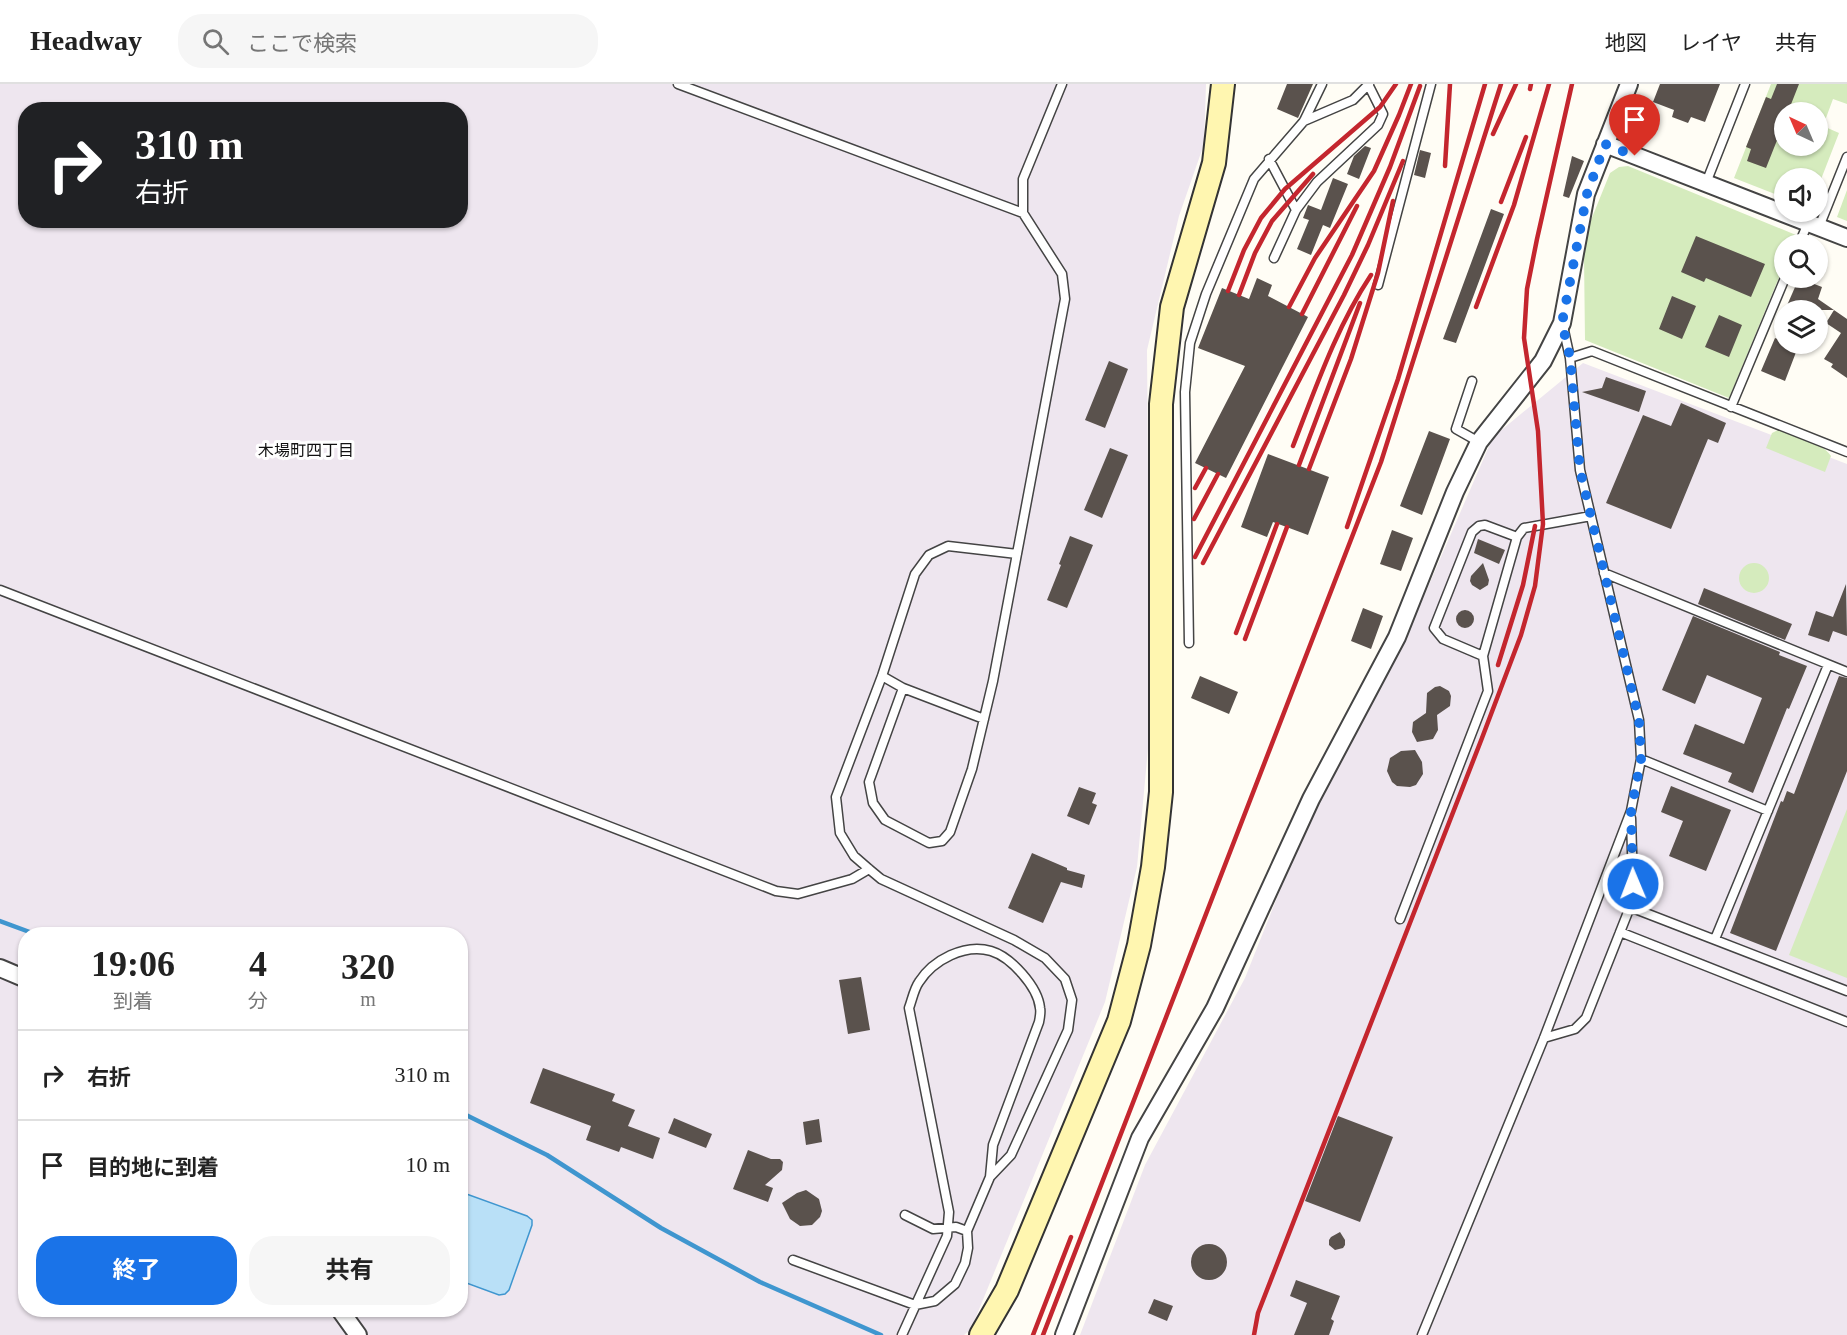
<!DOCTYPE html>
<html lang="ja">
<head>
<meta charset="utf-8">
<style>
	:root { --surface:#fff; --page:#f6f6f6; --text:#222; --muted:#767676; --line:#e0e0e0; --accent:#1a73e8 }
	body { margin:0; font-family:"Times New Roman","Noto Sans JP",serif; background:var(--page); color:var(--text); height:100vh; display:flex; flex-direction:column; font-size:22px; white-space:nowrap }
	* { box-sizing:border-box; margin:0 }
	p { font-size:20px; color:var(--muted) }
	.icon { flex:none; width:33px; height:33px; fill:none; stroke:currentColor; stroke-width:2; stroke-linecap:round; stroke-linejoin:round }
	.map { position:relative; flex:1; overflow:hidden }
	.drawer { position:absolute; left:18px; top:843px; width:450px; height:390px; display:flex; flex-direction:column; background:var(--surface); border-radius:24px; box-shadow:0 2px 4px #0004 }
	.drawer>* { flex:none }
	.hud { position:absolute; left:18px; top:18px; width:450px; height:126px; border-radius:24px; box-shadow:0 2px 4px #0004; background:#202124; color:#fff; overflow:hidden }
	.needle { width:39px; rotate:316deg }
	.fabs { position:absolute; left:1774px; top:18px; display:grid; gap:12px }
	.fabs a { display:grid; place-items:center; width:54px; height:54px; border-radius:50%; background:var(--surface); box-shadow:0 2px 4px #0004; font-size:30px }
	.pin { position:absolute; display:grid; place-items:center; width:51px; height:51px; color:#fff; margin:-62px -26px; border-radius:50% 50% 50% 0; rotate:-45deg; box-shadow:0 0 6px #0007 }
	.pin .icon { rotate:45deg }
	.me { position:absolute; width:66px; margin:-33px; rotate:359deg; stroke-linejoin:round; filter:drop-shadow(0 0 4px #0008) }
	.turn { display:flex; align-items:center; gap:21px; height:126px; padding:0 18px; font-size:27px }
	.turn .icon { width:78px; height:78px; stroke-width:2.5 }
	.turn b { display:block; font-size:42px; line-height:51px }
	.eta { display:flex; justify-content:space-evenly; align-items:center; height:102px; text-align:center }
	.eta b { font-size:36px; font-weight:700; line-height:42px }
	.primary-button { display:flex; gap:12px; margin-top:auto; padding:12px 18px }
	.primary-button a { flex:1; height:69px; border-radius:24px; background:var(--accent); color:#fff; font-size:24px; font-weight:700; line-height:69px; text-align:center }
	.primary-button a+a { background:var(--page); color:var(--text) }
	ul { padding:0; list-style:none }
	li { display:flex; align-items:center; gap:18px; height:90px; padding:0 18px; border-top:2px solid var(--line) }
	li div { flex:1 }
	li b { display:block; font-size:22px }
	li em { font-style:normal }
	header { display:flex; align-items:center; gap:36px; box-sizing:border-box; height:84px; padding:0 30px; background:var(--surface); border-bottom:2px solid var(--line) }
	header strong { font-size:28px }
	nav { display:flex; gap:33px; margin-inline-start:auto; font-size:21px }
	.search { width:420px; height:54px; background:var(--page); display:flex; align-items:center; gap:15px; box-sizing:border-box; padding:0 21px; border-radius:24px; color:var(--muted); font-size:22px }
	.map>svg:first-child { display:block }
</style>
</head>
<body>
<header>
<strong>Headway</strong>
<div class="search"><svg class="icon" aria-label="search" viewBox="0 0 24 24"><circle cx="10" cy="10" r="6"/><path d="M15 15l6 6"/></svg>ここで検索</div>
<nav><a>地図</a><a>レイヤ</a><a>共有</a></nav>
</header>
<div class="map">
<svg width="1847" height="1251" viewBox="0 0 1847 1251">
	<rect width="100%" height="100%" fill="#fffdf5"/>
	<!-- industrial -->
	<path fill="#eee6ef" fill-rule="evenodd" d="M0 0H1206L1204 60 1179 132 1147 266 1150 643 1137 783 1105 918 971 1245 964 1251H0ZM26 26H460V136H26ZM26 850H460V1226H26Z
		M1583 279 1847 380V1251H1080L1145 1081 1245 894 1316 716 1398 572 1493 353Z"/>
	<!-- green -->
	<path fill="#d5ebbd" fill-rule="evenodd" d="M1771 0H1847V20L1833 15 1823 42 1839 49 1818 103V94H1785V114L1734 94ZM1785 28H1818V62H1785Z
		M1628 82 1796 151 1792 160H1785V179L1729 314 1585 256 1584 173 1589 141 1610 89 1619 83Z
		M1847 106V137L1837 133Z
		M1778 346C1794 352 1821 357 1831 372L1825 388 1766 364 1772 349Z
		M1739 494a15 15 0 1 1 30 0a15 15 0 1 1-30 0Z
		M1847 725V894L1789 871Z"/>
	<!-- water -->
	<path fill="#b9e0f7" stroke="#3f96cf" stroke-width="1.5" d="M461 1108 527 1132 532 1136V1141L509 1206 505 1210 499 1211 461 1197Z"/>
	<g fill="none" stroke-linecap="round" stroke-linejoin="round">
		<!-- stream -->
		<path stroke="#3f96cf" stroke-width="4.5" d="M0 837 35 850
			M460 1028 547 1071 661 1144 760 1198 881 1251"/>
	</g>
	<!-- building -->
	<path fill="#5a524d" d="M1287 0H1313L1298 34 1277 25Z
		M1660 0H1720L1705 38 1691 33 1688 39 1672 33 1674 26 1653 18Z
		M1777 0H1799L1788 28H1785V36L1766 84 1747 77 1751 65 1746 63 1766 13 1771 15Z
		M1365 62 1371 64 1359 95 1347 90 1354 72Z
		M1420 66 1431 69 1425 94 1414 91Z
		M1572 72 1584 77 1569 114 1563 112Z
		M1333 94 1348 100 1330 144 1323 141 1311 171 1297 165 1309 136 1303 134 1308 121 1321 126Z
		M1491 125 1504 130 1456 259 1443 255Z
		M1696 152 1765 180 1751 213 1706 194 1704 198 1681 188Z
		M1257 194 1272 201 1268 212 1308 233 1226 394 1195 379 1245 282 1198 264 1222 204 1249 215Z
		M1799 194 1822 203 1818 215 1847 235V294L1831 283 1833 280 1824 275 1841 249 1826 239 1834 226H1785Z
		M1672 212 1696 222 1682 255 1659 245Z
		M1719 231 1742 241 1729 273 1705 263Z
		M1775 254 1798 263 1785 297 1761 287Z
		M1109 277 1128 285 1105 344 1085 336Z
		M1606 293 1646 307 1639 328 1582 308 1602 304Z
		M1681 319 1726 339 1718 359 1708 355 1671 445 1606 419 1643 331 1671 342Z
		M1429 347 1450 355 1422 431 1400 422Z
		M1110 364 1128 371 1102 434 1084 426Z
		M1268 370 1329 393 1308 451 1273 438 1267 453 1241 443Z
		M1392 446 1413 454 1401 487 1380 480Z
		M1070 452 1093 461 1067 524 1047 516 1061 481 1059 480Z
		M1478 455 1505 466 1499 480 1474 469Z
		M1483 479 1489 496 1488 501 1480 506 1472 501 1470 497 1471 492Z
		M1846 500 1847 552 1833 547 1829 558 1808 551 1816 527 1833 533Z
		M1704 504 1792 540 1785 556 1698 520Z
		M1363 524 1383 532 1371 565 1351 557Z
		M1456 535a9 9 0 1 1 18 0a9 9 0 1 1-18 0Z
		M1693 532 1780 568 1779 571 1807 582 1789 625 1787 624 1753 709 1728 698 1732 689 1683 670 1695 640 1744 660 1762 614 1707 591 1695 620 1662 606Z
		M1200 592 1238 608 1229 630 1191 614Z
		M1839 592 1847 594V687L1776 867 1730 849 1781 717 1783 718 1787 707 1794 710Z
		M1440 602 1449 607 1451 612 1450 622 1437 631 1438 646 1433 655 1417 658 1412 648 1413 638 1426 629 1427 609 1435 603Z
		M1415 666 1422 678 1423 690 1416 701 1410 703 1397 702 1392 698 1387 687 1390 674 1401 667Z
		M1671 702 1731 726 1706 787 1669 772 1683 737 1661 728Z
		M1079 703 1096 709 1092 719 1097 721 1089 741 1067 732Z
		M1032 769 1067 784V786L1085 791 1082 804 1061 798 1043 839 1008 824Z
		M861 893 870 946 848 950 839 896Z
		M543 984 615 1010 612 1017 635 1026 628 1042 660 1054 653 1075 621 1063 619 1068 586 1056 591 1042 530 1019Z
		M1338 1032 1393 1053 1360 1138 1305 1117Z
		M674 1034 712 1050 706 1064 668 1049Z
		M819 1035 822 1058 806 1061 803 1038Z
		M748 1066 771 1075H780L783 1078 782 1086 765 1101 773 1104 768 1118 733 1105Z
		M806 1106 819 1115 822 1127 820 1133 812 1141 800 1142 790 1135 782 1119 797 1109Z
		M1340 1148 1345 1156V1161L1343 1164 1335 1166 1329 1161V1156L1331 1153Z
		M1191 1178a18 18 0 1 1 36 0a18 18 0 1 1-36 0Z
		M1296 1196 1340 1212 1331 1235 1334 1237 1329 1251H1294L1307 1219 1290 1212Z
		M1154 1215 1173 1222 1167 1237 1148 1229Z"/>
	<g fill="none" stroke-linecap="round" stroke-linejoin="round">
		<!-- lane casing -->
		<g stroke="#444" stroke-width="11">
			<path id="lane" d="M678 0 1023 129
				M1304 37 1353 16 1369 0
				M1269 75 1296 126
				M1706 99 1745 0
				M1819 143 1847 73
				M1799 160 1808 139
				M1274 174 1296 126 1317 98 1378 41 1383 30 1369 2
				M1378 201 1431 0
				M1570 274 1592 267 1847 368
				M1472 297 1456 345 1479 358
				M1731 323 1785 194
				M1604 489 1847 588
				M0 506 776 807 798 810 852 795 869 785
				M1189 559 1185 308 1190 259 1206 210 1254 95 1304 37 1322 0
				M1483 572 1443 555 1434 544 1472 448 1479 442 1485 441 1517 453
				M882 592 903 604 984 635
				M903 604 869 698 873 719 885 736 929 759 942 757 950 748 972 685 993 597 1065 215 1062 190 1023 129V95L1062 0
				M1641 675 1768 727
				M1630 823 1847 907
				M1400 835 1488 607 1483 572 1517 453 1524 444 1591 432
				M1620 848 1847 938
				M1715 855 1828 581
				M1544 954 1575 945 1586 934 1630 823 1633 800 1631 734
				M905 1131 933 1145 956 1143 967 1147
				M793 1176 915 1221 935 1217 955 1200 965 1179 968 1164 967 1147 990 1093 1011 1071 1068 946 1072 916 1065 895 1045 874 1014 856 881 795 869 785 854 772 840 749 836 713 882 592 915 490 929 471 948 462 1017 470
				M902 1251 947 1152 949 1128 909 924C912 916 914 905 919 898 933 876 965 859 991 867 1011 873 1038 903 1040 924 1041 928 1040 933 1039 938L993 1061 990 1093
				M1422 1251 1544 954 1631 727 1641 675 1639 636 1580 386 1570 274 1563 242"/>
		</g>
		<!-- street casing -->
		<g stroke="#444" stroke-width="20">
			<path id="street" d="M1605 60 1847 154
				M0 884 26 895
				M340 1226 358 1251
				M1064 1251 1140 1054 1215 924 1311 715 1397 553 1455 408 1479 358 1543 277 1562 239 1586 110 1629 0"/>
		</g>
		<!-- secondary casing -->
		<g stroke="#333" stroke-width="26">
			<path id="secondary" d="M981 1251 1007 1206 1119 937 1139 861 1153 783 1161 708V320L1172 223 1214 79 1223 0"/>
		</g>
		<!-- lane -->
		<use href="#lane" stroke="#fff" stroke-width="8"/>
		<!-- street -->
		<use href="#street" stroke="#fff" stroke-width="16"/>
		<!-- secondary -->
		<use href="#secondary" stroke="#fff6b0" stroke-width="22"/>
		<!-- rail -->
		<path stroke="#c4262e" stroke-width="4.5" d="M1530 5 1531 0
			M1493 50 1516 0
			M1445 82 1450 0
			M1501 118 1526 53
			M1228 207 1244 166 1261 134 1285 105 1380 23 1396 0
			M1239 211 1255 169 1272 137 1313 90
			M1289 223 1315 174 1374 87 1399 31 1411 0
			M1476 223 1514 121 1549 0
			M1302 230 1357 122
			M1293 362C1316 303 1336 244 1371 191
			M1299 381 1360 219
			M1309 385 1351 275 1378 189 1393 117
			M1195 404 1206 384
			M1194 435 1218 390
			M1347 443 1398 295 1485 0
			M1195 473 1352 171 1390 83 1420 2
			M1203 479 1344 211 1368 161 1403 77
			M1236 549 1277 440
			M1245 555 1287 443
			M1498 581 1523 501 1535 442
			M1033 1251 1071 1153
			M1043 1251 1381 378 1501 0
			M1254 1251 1258 1229 1482 654 1521 551 1535 502 1543 440 1538 347 1524 254 1527 205 1537 155 1572 0"/>
	</g>
	<g fill="none" stroke-linecap="round" stroke-linejoin="round">
		<!-- route -->
		<path stroke="#1a73e8" stroke-width="10" stroke-dasharray="0 18" d="M1633 800 1631 727 1641 675 1639 636 1580 386 1570 273 1562 239 1587 110 1605 60 1635 72"/>
	</g>
	<g text-anchor="middle" dominant-baseline="central" stroke-width="6" stroke-linejoin="round" paint-order="stroke">
		<!-- neighbourhood labels -->
		<g font-size="16" fill="#111" stroke="#fff">
			<text x="306" y="366">木場町四丁目</text>
		</g>
	</g>
</svg>
<div class="fabs">
<a><svg class="needle" viewBox="-14 -14 28 28"><path d="M0-13l5 13h-10z" fill="#e53935"/><path d="M0 13l5-13h-10z" fill="#767676"/></svg></a>
<a><svg class="icon" aria-label="sound" viewBox="0 0 24 24"><path d="M4 9h4l5-4v14l-5-4H4zM17 9q2 3 0 6"/></svg></a>
<a><svg class="icon" aria-label="search" viewBox="0 0 24 24"><circle cx="10" cy="10" r="6"/><path d="M15 15l6 6"/></svg></a>
<a><svg class="icon" aria-label="layers" viewBox="0 0 24 24"><path d="M12 4l9 5-9 5-9-5zM3 14l9 5 9-5"/></svg></a>
</div>
<div class="pin" style="left:1635px;top:72px;background:#d93025"><svg class="icon" aria-label="arrive" viewBox="0 0 24 24"><path d="M6 21V4h12l-3 4 3 4H6"/></svg></div>
<svg class="me" style="left:1633px;top:800px" viewBox="-20 -20 40 40"><circle r="17" fill="#1a73e8" stroke="#fff" stroke-width="3"/><path d="M0-11L8 9 0 5-8 9z" fill="#fff"/></svg>
<div class="hud">
<div class="turn"><svg class="icon" aria-label="right" viewBox="0 0 24 24"><path d="M7 20v-9h11M14 6l5 5-5 5"/></svg><div><b>310 m</b>右折</div></div>
</div>
<section class="drawer">
<div class="eta">
<div><b>19:06</b><p>到着</p></div>
<div><b>4</b><p>分</p></div>
<div><b>320</b><p>m</p></div>
</div>
<ul>
<li><svg class="icon" aria-label="right" viewBox="0 0 24 24"><path d="M7 20v-9h11M14 6l5 5-5 5"/></svg><div><b>右折</b></div><em>310 m</em></li>
<li><svg class="icon" aria-label="arrive" viewBox="0 0 24 24"><path d="M6 21V4h12l-3 4 3 4H6"/></svg><div><b>目的地に到着</b></div><em>10 m</em></li>
</ul>
<div class="primary-button"><a>終了</a><a>共有</a></div>
</section>
</div>
</body>
</html>
